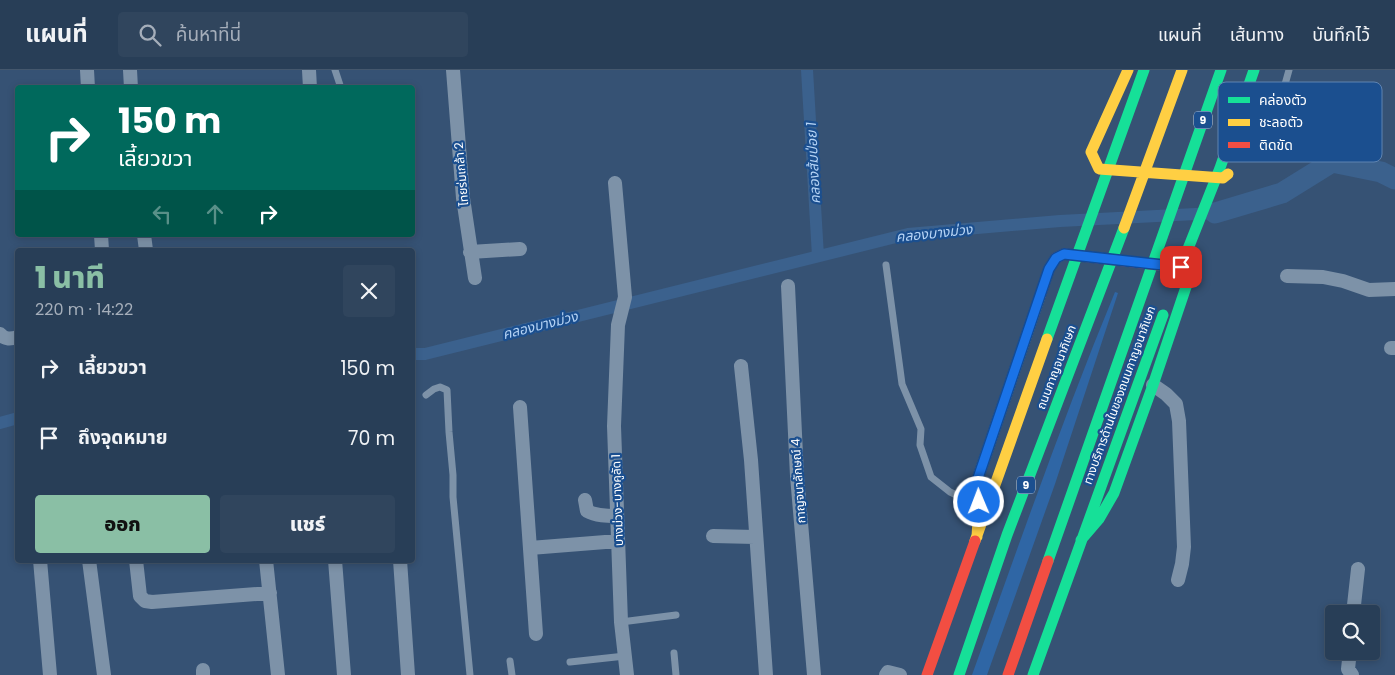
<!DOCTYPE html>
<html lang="th">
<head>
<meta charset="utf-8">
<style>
	:root { --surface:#283e57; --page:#30455d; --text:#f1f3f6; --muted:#a5aeba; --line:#44576d; --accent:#8abfa5 }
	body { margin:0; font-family:Poppins,"Noto Sans Thai",sans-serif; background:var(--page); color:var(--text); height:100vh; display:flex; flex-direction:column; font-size:19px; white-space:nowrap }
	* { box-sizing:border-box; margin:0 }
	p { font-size:16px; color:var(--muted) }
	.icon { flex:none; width:28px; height:28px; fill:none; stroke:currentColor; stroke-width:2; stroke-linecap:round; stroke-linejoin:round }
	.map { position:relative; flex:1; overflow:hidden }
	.drawer { position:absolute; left:15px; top:178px; width:400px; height:315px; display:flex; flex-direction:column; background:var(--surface); border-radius:5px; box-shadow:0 2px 8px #0003,0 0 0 1px var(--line) }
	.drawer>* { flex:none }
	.guide { position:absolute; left:15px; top:15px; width:400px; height:152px; border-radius:5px; box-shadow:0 2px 8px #0003,0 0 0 1px var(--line); background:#00695c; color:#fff; overflow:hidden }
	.fabs { position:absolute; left:1325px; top:535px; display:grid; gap:10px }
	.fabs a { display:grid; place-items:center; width:55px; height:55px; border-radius:5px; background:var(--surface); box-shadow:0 2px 8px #0003,0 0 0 1px var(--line); font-size:25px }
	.pin { position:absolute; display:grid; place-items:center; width:42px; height:42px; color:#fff; margin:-21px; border-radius:10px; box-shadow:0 2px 8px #0006 }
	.me { position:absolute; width:55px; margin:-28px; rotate:359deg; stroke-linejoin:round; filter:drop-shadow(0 0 4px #0008) }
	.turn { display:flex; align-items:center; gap:18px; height:105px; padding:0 20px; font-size:22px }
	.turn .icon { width:65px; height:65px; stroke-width:2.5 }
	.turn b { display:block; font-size:35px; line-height:42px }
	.lanes { display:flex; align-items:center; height:48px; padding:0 20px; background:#0003; justify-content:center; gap:25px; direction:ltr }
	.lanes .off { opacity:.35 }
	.round { display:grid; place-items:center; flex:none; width:52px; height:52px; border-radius:5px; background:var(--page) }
	.head { display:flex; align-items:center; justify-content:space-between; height:85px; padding:0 20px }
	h1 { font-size:30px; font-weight:800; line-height:38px; color:var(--accent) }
	.action { display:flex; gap:10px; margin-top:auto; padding:10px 20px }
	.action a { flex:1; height:58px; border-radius:5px; background:var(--accent); color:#111; font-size:20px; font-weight:800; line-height:58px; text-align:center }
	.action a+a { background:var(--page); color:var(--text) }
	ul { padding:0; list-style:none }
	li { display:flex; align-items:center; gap:15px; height:70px; padding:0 20px }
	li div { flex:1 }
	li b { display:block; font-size:19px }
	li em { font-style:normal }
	header { display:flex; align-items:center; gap:30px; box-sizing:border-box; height:70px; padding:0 25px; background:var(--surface); border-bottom:1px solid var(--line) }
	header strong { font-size:24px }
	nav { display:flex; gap:28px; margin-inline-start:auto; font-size:18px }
	.search { width:350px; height:45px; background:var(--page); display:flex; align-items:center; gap:12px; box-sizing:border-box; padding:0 18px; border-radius:5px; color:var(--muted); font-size:19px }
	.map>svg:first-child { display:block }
</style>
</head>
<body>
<header>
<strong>แผนที่</strong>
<div class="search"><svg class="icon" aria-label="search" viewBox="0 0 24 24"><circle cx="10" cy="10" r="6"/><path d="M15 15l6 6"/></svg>ค้นหาที่นี่</div>
<nav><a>แผนที่</a><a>เส้นทาง</a><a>บันทึกไว้</a></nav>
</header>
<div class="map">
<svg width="1395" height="605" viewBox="0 0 1395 605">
	<rect width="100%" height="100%" fill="#365274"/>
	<!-- green -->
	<path fill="#2f66a5" d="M1115 222 1118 223 1055 414 987 605H972C1018 477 1063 348 1115 222Z"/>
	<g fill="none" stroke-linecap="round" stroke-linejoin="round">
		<!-- canal -->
		<path stroke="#3b618d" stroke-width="12" d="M807 0 818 186
			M412 284H425L908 164 1060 151 1215 143
			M0 353 18 348"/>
		<!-- river -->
		<path stroke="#3b618d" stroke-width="21" d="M1215 143 1282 123 1332 92 1381 102 1395 109"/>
		<!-- lane -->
		<path stroke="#7d92a8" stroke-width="7" d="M335 0 341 18
			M1275 50 1289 0
			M886 195 902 314 921 359 920 375 931 407 950 422 965 429 977 432
			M426 325 434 319 440 317 447 320 449 362 453 405V427L470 605
			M621 552 676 545
			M674 583 676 605
			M510 591 512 605
			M570 592 625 586"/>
		<!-- street -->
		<path stroke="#7d92a8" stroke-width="14" d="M87 0 88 18
			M130 0 131 18
			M309 0 310 18
			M453 0 463 128 475 208
			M615 113 625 227 618 255 614 356 621 552 627 605
			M101 165 102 180
			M144 165 146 180
			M470 182 520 179
			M1287 206 1323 207 1343 211 1369 220 1395 219
			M788 216 797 406 814 605
			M0 264C5 270 11 269 18 267
			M1391 278H1395
			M741 296 751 390 766 605
			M1153 315 1166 324 1176 334 1179 351 1184 477 1182 494 1178 510
			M520 337 536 564
			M585 430 587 441C596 446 607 446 617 446
			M713 466 755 467
			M530 478 618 471
			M40 490 50 605
			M89 490 104 605
			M136 490 140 526 145 531 152 532 270 523
			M266 490 278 605
			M335 490 344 605
			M400 490 408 605
			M1353 544 1358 499
			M1350 581 1348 599 1352 605
			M203 600V605
			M886 605 888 602 900 605"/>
		<!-- fast -->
		<path stroke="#16e098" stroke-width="11" d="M1176 209 1220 98 1254 0
			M1047 269 1144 0
			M1081 470 1099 449 1114 423 1153 315 1187 214 1188 203 1181 197 1159 195
			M1048 491 1221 0
			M959 605 1007 465 1124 158
			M1033 605 1163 245"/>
		<!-- slow -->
		<path stroke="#ffcf43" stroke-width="11" d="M1128 0 1091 82 1099 99 1223 108 1228 104
			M1124 158 1182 0
			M977 467 979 432 977 411 1040 226
			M975 471 1047 269"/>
		<!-- jam -->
		<path stroke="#f24e42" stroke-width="11" d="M1040 226 1049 199 1056 188 1064 184 1159 195
			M927 605 975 471
			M1008 605 1048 491"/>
	</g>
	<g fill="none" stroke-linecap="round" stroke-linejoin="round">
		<!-- route casing -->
		<g stroke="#114b97" stroke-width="12">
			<path id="route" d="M979 432 977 411 1049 199 1056 188 1064 184 1181 197"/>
		</g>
		<!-- route -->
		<use href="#route" stroke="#1a73e8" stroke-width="9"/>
	</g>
	<g text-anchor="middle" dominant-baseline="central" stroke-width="4.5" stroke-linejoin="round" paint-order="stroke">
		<!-- shield labels -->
		<g fill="#1b4f8f" stroke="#bbcadd" stroke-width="1">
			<rect x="1194" y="41.5" width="18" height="17" rx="4"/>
			<rect x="1017" y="406.5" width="18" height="17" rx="4"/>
		</g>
		<g font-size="11" font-weight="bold" fill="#fff">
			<text x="1203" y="50">9</text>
			<text x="1026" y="415">9</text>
		</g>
		<!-- street labels -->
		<g font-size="12" fill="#fff" stroke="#1b4f8f">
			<text transform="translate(461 104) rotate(-95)">ไทยร่มเกล้า 2</text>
			<text transform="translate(1056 297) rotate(-69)">ถนนกาญจนาภิเษก</text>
			<text transform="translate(1119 325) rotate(-70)">ทางบริการด้านในของถนนกาญจนาภิเษก</text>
			<text transform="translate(798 411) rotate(-94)">กาญจนาลักษณ์ 4</text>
			<text transform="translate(617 430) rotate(-92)">บางม่วง-บางคูลัด 1</text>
		</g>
		<!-- water labels -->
		<g font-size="14" font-style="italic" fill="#b5d3f5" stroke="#1b4f8f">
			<text transform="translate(813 93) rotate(-93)">คลองส้มป่อย 1</text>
			<text transform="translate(934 163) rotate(-6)">คลองบางม่วง</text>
			<text transform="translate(540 255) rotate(-14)">คลองบางม่วง</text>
		</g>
	</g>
	<!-- legend -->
	<rect x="1218" y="12" width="164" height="80" rx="8" fill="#1b4f8f" stroke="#5f84b1" stroke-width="1"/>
	<rect x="1228" y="27" width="22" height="6" fill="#16e098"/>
	<rect x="1228" y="49" width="22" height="7" fill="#ffcf43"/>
	<rect x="1228" y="72" width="22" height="6" fill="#f24e42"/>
	<g font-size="14" fill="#fff">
		<text x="1259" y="35">คล่องตัว</text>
		<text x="1259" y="57">ชะลอตัว</text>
		<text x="1259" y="80">ติดขัด</text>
	</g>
</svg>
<div class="fabs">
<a><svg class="icon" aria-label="search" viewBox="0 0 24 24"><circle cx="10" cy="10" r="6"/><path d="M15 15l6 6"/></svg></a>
</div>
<div class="pin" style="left:1181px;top:197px;background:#d93025"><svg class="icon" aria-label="arrive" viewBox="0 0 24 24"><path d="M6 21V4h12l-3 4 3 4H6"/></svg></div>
<svg class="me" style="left:979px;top:432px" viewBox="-20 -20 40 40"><circle r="17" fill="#1a73e8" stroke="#fff" stroke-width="3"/><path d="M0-11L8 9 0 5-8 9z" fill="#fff"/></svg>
<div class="guide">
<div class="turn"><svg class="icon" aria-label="right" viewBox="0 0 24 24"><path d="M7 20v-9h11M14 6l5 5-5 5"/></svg><div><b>150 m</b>เลี้ยวขวา</div></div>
<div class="lanes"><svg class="icon off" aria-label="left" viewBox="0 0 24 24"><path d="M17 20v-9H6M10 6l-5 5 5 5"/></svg><svg class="icon off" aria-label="ahead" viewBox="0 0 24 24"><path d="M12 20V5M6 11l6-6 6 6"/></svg><svg class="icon" aria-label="right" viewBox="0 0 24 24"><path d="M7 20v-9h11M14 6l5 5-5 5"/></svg></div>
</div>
<section class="drawer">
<div class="head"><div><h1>1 นาที</h1><p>220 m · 14:22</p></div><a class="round"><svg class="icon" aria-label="close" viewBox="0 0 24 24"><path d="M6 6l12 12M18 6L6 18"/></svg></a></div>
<ul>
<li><svg class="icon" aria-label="right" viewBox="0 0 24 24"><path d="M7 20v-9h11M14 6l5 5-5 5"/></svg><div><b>เลี้ยวขวา</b></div><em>150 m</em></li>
<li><svg class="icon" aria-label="arrive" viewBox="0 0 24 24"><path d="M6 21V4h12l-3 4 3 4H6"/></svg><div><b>ถึงจุดหมาย</b></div><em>70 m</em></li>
</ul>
<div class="action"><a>ออก</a><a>แชร์</a></div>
</section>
</div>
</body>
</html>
